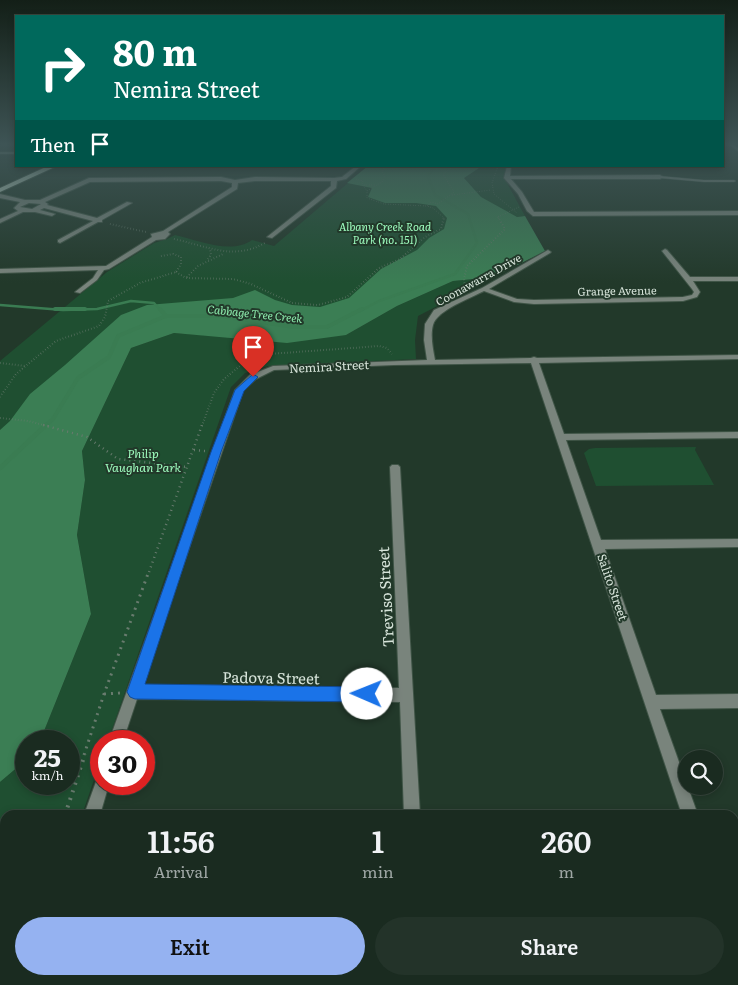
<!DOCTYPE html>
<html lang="en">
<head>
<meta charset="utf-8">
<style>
	:root { --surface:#1a2b20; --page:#233329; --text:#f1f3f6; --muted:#9fa7a5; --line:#38473e; --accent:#95b2f1 }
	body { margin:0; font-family:Literata,serif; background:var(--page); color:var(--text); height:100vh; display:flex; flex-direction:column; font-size:19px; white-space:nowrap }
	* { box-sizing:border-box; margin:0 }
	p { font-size:16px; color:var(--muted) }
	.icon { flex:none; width:28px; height:28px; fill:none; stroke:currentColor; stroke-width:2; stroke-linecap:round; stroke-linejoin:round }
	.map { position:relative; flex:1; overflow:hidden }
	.side { position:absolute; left:0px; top:810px; width:739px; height:175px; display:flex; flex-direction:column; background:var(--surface); border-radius:15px 15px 0 0; box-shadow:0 2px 8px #0003,0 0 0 1px var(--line) }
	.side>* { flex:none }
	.hud { position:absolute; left:15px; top:15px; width:709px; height:152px; border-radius:0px; box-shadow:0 2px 8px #0003,0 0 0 1px var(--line); background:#00695c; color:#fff; overflow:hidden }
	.fabs { position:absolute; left:678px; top:750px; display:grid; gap:10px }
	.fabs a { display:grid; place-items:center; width:45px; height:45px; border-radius:50%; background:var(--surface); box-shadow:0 2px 8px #0003,0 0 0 1px var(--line); font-size:25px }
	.speed { position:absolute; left:15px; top:730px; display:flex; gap:10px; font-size:25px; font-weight:700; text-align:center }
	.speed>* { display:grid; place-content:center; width:65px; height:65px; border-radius:50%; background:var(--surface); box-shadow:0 2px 8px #0003,0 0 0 1px var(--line); line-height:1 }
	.speed small { font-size:12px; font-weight:400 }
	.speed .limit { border:8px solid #d22; background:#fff; color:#111 }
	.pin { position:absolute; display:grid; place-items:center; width:42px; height:42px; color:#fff; margin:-51px -21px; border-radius:50% 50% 50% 0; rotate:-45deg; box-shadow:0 0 5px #0007 }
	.pin .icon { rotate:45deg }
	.me { position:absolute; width:55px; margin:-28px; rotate:271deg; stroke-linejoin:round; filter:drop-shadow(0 0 4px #0008) }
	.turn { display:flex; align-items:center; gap:18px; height:105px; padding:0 15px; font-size:22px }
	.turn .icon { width:65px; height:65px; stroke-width:2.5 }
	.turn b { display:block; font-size:35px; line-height:42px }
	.then { display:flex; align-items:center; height:48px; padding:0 15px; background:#0003; gap:10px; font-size:19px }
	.eta { display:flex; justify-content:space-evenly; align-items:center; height:85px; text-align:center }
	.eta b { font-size:30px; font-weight:600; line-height:35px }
	.cta { display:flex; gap:10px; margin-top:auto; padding:10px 15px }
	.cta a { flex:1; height:58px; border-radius:30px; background:var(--accent); color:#111; font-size:20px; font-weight:600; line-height:58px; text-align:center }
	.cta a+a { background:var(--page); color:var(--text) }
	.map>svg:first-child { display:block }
</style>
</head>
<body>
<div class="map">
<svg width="738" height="985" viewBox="0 0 738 985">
	<rect width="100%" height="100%" fill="#22392a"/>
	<!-- green -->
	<path fill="#1f4f31" d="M368 166H507L506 181 525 216 517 217 327 327 220 316 118 336 0 468V361L107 272 154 243 167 239 175 235C198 240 231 255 252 240L274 246Z
		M474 279 486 281 418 316 415 340 416 359 268 366 245 373 231 387 108 741H101V759L82 815H5V980H51L53 985H0V782L26 760V784H69V741H40L91 614 77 535 85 480 82 451 131 348 174 333 216 336 346 335 397 306 453 281Z
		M696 447 695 450 714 485 596 486 584 453 589 449 595 448Z"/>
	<!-- forest -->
	<path fill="#3b7e54" d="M368 166H482L464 178 481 197 517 217 525 216 545 251 486 281 474 279 453 281 397 306 346 335 287 343 174 333 131 348 82 451 85 480 77 535 91 614 40 741H26V760L0 782V430L10 421 30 394 65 365 121 315 147 305 233 298 255 290 275 300 292 305 320 307 349 298 381 269 417 250 429 238 444 229 447 218 436 206 416 203H385L368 197 372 188 347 183Z"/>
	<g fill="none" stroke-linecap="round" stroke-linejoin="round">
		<!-- stream-far2 -->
		<path stroke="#3a7c52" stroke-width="2.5" d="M0 305 63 310 97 309 131 301 154 303 161 311
			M360 311 379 301 455 274 477 243 468 214 435 195 428 176 435 166"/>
		<!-- stream-far1 -->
		<path stroke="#3a7c52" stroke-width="4" d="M55 309H85
			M160 309 166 316
			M45 426 53 419 78 378 109 357 118 336 166 316H220L294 327H327L362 309"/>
		<!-- stream -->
		<path stroke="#3a7c52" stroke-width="4.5" d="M0 468 46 425"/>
		<!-- lane casing -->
		<g stroke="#3f5446" stroke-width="1">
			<path id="lane" d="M660 176 704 180H734L736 181 734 182H704L659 178Z"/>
		</g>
		<!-- street casing -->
		<g stroke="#3f5446" stroke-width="2">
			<path id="street" d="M356 166H361L346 179 337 181 336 188 272 238 267 237 331 186V181H255L238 183 237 189 168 232 170 234 165 239 156 240 109 269 104 270 97 280 80 293 75 292 93 278 98 270 0 273V269L106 266 152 237 151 234 163 231 232 187V183L221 181 90 182 45 202 48 204 47 205 97 218 127 202 132 203 102 220V222H98L60 243 58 242V240L93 221 44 208 40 210 55 214 52 216 35 212H23L0 223V219L18 211 14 208 20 202 0 198V194L25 200H40L89 178 221 177 235 180 255 177 334 178 342 177ZM29 203 41 204 32 209 20 207Z
				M507 166H511L510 176 660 175 663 177 660 179H511L522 192 534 212 738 211V215L533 216 527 211 518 194 504 178Z
				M665 249 667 250 690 277H738V281H693L700 292 697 297 683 301 534 304 514 302 484 291C471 298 437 310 433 325 430 336 433 349 435 360L531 358 534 357 537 358 738 355V359L539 363 564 434 738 432V438L566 440 601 540 738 539V547L605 549 656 695 738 694V708L660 709 698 815H682L531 363 394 365 274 370 256 379 243 391 142 685 399 688 390 467 392 465H398L400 467 420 815H404L400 702 137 699 123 741H109L235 390 250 375 273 366 427 360 424 340 425 324 434 310 482 288 548 250 551 252 550 253 489 289 517 299 534 300 683 297 692 295 694 292 692 289 662 251Z
				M101 777V784H109L100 815H84L97 779Z
				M734 934 738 936V964L734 962Z
				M73 980H91L92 985H74Z"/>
		</g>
		<!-- secondary casing -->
		<g stroke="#3f5446" stroke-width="2">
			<path id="secondary" d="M730 145H734L738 148V151Z
				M0 152H16V154H0Z"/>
		</g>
		<!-- primary casing -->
		<g stroke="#3f5446" stroke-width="2">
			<path id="primary" d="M48 166H57L0 192V188Z"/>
		</g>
		<!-- path-far4 -->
		<path stroke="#687b6e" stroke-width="1" stroke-dasharray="0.5 2" stroke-linecap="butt" d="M385 166 382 172 385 176 382 182 367 191V198L384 204 427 206 433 208 445 219
			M498 166 492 183 494 194 517 213
			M356 179 363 181 362 184 367 191
			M364 185H375
			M452 195 491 190
			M427 206 431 202 438 204 454 192 443 174 454 166
			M499 219 498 217 519 207"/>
		<!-- path-far3 -->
		<path stroke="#687b6e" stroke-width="2" stroke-dasharray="0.5 2.5" stroke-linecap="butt" d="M110 224 146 232
			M174 239C207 246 233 261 265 243
			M161 256 173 254 181 257V264L176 272
			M208 259 211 255 210 249
			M176 272 186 278 233 279 251 284 292 303 318 305 347 297 379 268 400 259 425 237 441 229 444 217
			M187 277 198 266 223 254
			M465 289 464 279 467 266 505 229 498 217
			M0 363 25 366
			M0 397 16 374 56 341 99 326 105 317 108 301 140 283 176 272
			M0 418 28 421 48 426
			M202 426 214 393 224 379 246 361 269 354 379 346 387 348 392 354"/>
		<!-- path-far2 -->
		<path stroke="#687b6e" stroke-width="2.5" stroke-dasharray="1 4" stroke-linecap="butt" d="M43 425 87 437 118 459 187 467
			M194 450 205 451
			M149 572 202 425"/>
		<!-- path-far1 -->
		<path stroke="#687b6e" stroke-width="3" stroke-dasharray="2 5" stroke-linecap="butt" d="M104 694 120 693
			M84 755 104 694 149 571"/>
		<!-- path -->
		<path stroke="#687b6e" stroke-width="4" stroke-dasharray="2 6" stroke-linecap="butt" d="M65 815 85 754
			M41 980 43 985"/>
		<!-- lane -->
		<use href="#lane" fill="#79847c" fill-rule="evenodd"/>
		<!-- street -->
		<use href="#street" fill="#79847c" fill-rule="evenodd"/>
		<!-- secondary -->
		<use href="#secondary" fill="#a0b2a5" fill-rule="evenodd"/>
		<!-- primary -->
		<use href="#primary" fill="#bfd5c5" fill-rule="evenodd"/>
	</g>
	<!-- sky -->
	<linearGradient id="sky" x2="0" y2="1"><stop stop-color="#131f17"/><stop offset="0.51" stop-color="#3e5455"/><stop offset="1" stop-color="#3e5455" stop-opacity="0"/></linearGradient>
	<rect width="738" height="283" fill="url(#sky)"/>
	<!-- route -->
	<path fill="#1a73e8" stroke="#114b97" d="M253 374 258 377 244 391 221 452 145 684 367 687 373 689 375 694 373 699 367 702 135 699 130 697 127 692 211 452 235 390Z"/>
	<g text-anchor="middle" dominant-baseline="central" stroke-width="4" stroke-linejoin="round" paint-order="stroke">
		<!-- far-park labels -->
		<g font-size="11" font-style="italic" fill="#9dfbbd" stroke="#22392a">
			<text x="385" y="226">Albany Creek Road<tspan x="385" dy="13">Park (no. 151)</tspan></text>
		</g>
		<!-- far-street labels -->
		<g font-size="11" fill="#d7e4da" stroke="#22392a">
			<text transform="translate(478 279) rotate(-29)">Coonawarra Drive</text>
			<text transform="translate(617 290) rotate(-1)">Grange Avenue</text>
		</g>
		<!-- far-water labels -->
		<g font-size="11" font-style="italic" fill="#8debad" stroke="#22392a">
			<text transform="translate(255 313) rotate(6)">Cabbage Tree Creek</text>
		</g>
		<!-- street labels -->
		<g font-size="12" fill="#d7e4da" stroke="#22392a">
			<text transform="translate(329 366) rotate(-3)">Nemira Street</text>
			<text transform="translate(613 587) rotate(71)">Salito Street</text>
		</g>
		<!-- park labels -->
		<g font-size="12" font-style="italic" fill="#9dfbbd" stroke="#22392a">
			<text x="143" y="453">Philip<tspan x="143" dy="14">Vaughan Park</tspan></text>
		</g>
		<!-- near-street labels -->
		<g font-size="15" fill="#d7e4da" stroke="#22392a">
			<text transform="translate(385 597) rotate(-93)">Treviso Street</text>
			<text transform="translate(271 677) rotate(1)">Padova Street</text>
		</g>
	</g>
</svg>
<div class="fabs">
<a><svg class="icon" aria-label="search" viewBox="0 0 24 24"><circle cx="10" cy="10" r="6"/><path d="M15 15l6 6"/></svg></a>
</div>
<div class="speed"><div>25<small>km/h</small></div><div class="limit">30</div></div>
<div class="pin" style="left:253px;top:377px;background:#d93025"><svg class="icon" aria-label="arrive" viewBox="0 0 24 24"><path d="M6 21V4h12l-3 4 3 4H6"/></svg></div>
<svg class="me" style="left:367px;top:694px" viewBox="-20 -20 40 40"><circle r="19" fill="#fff"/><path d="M0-13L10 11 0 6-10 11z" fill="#1a73e8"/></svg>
<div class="hud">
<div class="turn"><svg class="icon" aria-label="right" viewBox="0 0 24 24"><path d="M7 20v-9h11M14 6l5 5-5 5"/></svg><div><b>80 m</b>Nemira Street</div></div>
<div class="then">Then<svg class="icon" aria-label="arrive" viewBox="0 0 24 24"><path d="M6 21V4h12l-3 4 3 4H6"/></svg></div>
</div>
<section class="side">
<div class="eta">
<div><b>11:56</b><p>Arrival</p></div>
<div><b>1</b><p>min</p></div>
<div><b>260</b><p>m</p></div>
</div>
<div class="cta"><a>Exit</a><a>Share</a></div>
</section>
</div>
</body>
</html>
